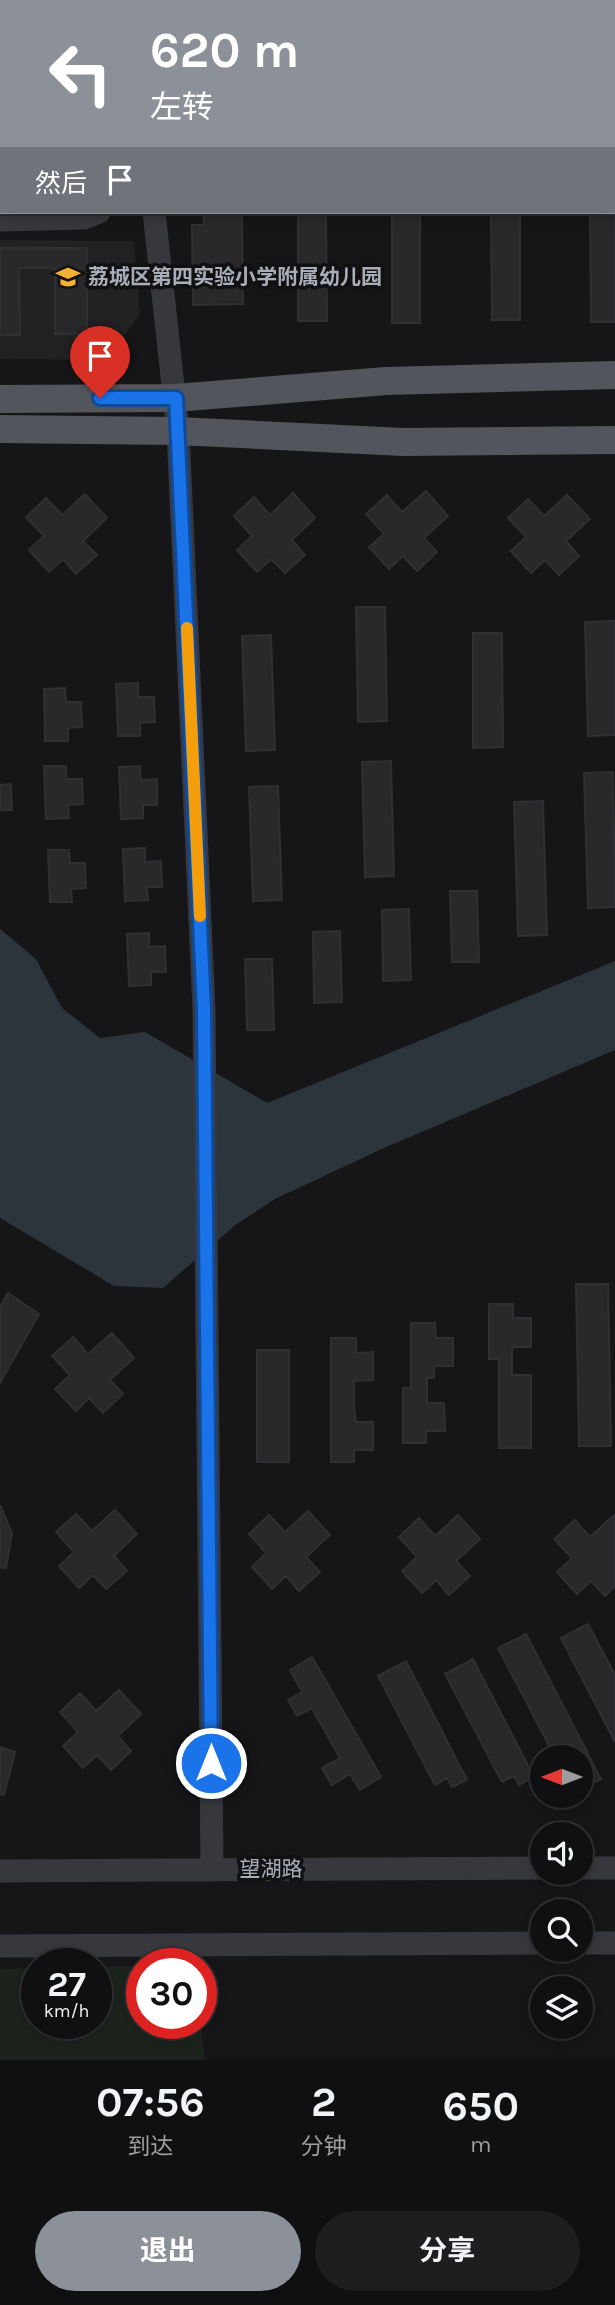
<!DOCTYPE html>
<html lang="zh">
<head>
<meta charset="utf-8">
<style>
	:root { --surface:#101012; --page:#1e1e20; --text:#f1f3f6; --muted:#9c9d9f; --line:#303032; --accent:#8c9099 }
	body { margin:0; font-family:Karla,"Noto Sans SC",sans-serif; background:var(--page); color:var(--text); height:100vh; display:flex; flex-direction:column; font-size:26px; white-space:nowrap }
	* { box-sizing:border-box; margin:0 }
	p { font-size:23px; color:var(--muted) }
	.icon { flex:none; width:38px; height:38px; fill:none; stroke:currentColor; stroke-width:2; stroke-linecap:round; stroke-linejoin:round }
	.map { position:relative; height:2060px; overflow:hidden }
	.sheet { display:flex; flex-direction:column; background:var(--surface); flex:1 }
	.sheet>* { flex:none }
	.banner { position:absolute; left:0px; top:0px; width:616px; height:214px; box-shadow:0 4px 10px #0003,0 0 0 2px var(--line); background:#8c9099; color:#fff; overflow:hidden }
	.needle { width:46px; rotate:270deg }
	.buttons { position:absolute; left:530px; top:1745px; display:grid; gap:14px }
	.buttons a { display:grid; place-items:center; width:63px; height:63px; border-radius:50%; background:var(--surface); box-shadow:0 4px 10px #0003,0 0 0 2px var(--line); font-size:35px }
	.speed { position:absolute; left:21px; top:1948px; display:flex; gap:14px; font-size:35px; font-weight:700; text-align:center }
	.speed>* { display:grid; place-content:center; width:91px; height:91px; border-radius:50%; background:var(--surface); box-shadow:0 4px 10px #0003,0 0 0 2px var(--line); line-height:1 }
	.speed small { font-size:18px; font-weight:400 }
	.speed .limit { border:10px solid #d22; background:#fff; color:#111 }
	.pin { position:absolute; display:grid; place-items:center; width:60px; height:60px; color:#fff; margin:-72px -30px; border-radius:50% 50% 50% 0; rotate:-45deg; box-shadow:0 0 7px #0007 }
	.pin .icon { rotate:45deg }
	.me { position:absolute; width:77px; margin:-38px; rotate:0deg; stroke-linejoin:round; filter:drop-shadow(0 0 5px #0008) }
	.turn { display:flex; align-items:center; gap:24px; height:147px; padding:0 35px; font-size:32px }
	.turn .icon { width:91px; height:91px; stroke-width:2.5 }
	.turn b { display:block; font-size:49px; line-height:60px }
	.then { display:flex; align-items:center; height:66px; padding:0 35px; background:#0003; gap:14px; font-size:26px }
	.eta { display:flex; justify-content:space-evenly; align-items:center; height:119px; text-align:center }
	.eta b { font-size:42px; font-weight:700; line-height:49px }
	.button { display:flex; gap:14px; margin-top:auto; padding:14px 35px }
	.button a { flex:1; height:80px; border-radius:42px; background:var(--accent); color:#fff; font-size:28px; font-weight:700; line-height:80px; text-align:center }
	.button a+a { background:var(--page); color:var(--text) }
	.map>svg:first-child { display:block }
</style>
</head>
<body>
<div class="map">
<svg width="615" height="2060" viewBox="0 0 615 2060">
	<rect width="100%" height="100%" fill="#161618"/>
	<!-- built -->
	<path fill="#222225" d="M0 240 134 241 140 314 106 360 0 359Z"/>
	<!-- green -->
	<path fill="#1c231d" d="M142 1966V2023H201L205 2060H0V1969L37 1968V2023H96V1967Z"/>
	<!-- water -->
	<path fill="#2c353c" d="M0 929 36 959 62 1008 100 1038 145 1032 267 1103 615 961V1050L384 1148 275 1199 234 1226 163 1288 114 1286 0 1218Z"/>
	<!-- building -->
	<path fill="#29292c" stroke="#303034" stroke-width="2" d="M203 212H242L243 304 193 305 192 225H204Z
		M298 212H326L327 321H298Z
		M392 212H420V323H392Z
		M491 212H520V320H492Z
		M590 212H615V322H591Z
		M0 248H87V334H55V268H19L20 335H0Z
		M426 491 448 516 424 538 437 552 417 571 403 556 389 569 369 547 384 534 366 514 387 495 402 512Z
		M293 493 315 518 292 540 305 555 285 573 271 559 257 572 237 550 252 536 234 516 254 497 270 515Z
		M85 494 107 518 83 541 97 555 76 574 63 559 49 572 29 550 44 536 26 517 46 498 62 515Z
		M567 495 590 519 566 541 579 556 559 575 545 560 531 573 511 551 526 537 508 518 528 499 544 516Z
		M356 607H385L387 721 358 722Z
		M615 621V735L588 736 585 622Z
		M473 633H502L503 747 473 748Z
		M271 635 275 750 246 751 242 636Z
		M138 683V697H154L155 722 140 723V736H118L116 684Z
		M65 688 66 702H81L82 727 68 728V741H45L44 689Z
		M391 761 394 876 365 877 362 762Z
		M44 766H66V779H82L83 804 68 805 69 818 46 819Z
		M140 766 141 780 157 779V805H143V818L121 819 119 767Z
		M613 772 615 907 588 908 584 773Z
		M11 784 12 810H0V785Z
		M278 786 282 900 253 901 249 787Z
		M543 801 547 935 518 936 514 802Z
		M145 848V862L161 861 162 887H147L148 900 125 901 123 849Z
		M48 850H69L70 863H85L86 888 71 889 72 902H50Z
		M450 891H477L479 962H452Z
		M409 909 411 980 383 981 382 910Z
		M340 931 342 1002 314 1003 313 932Z
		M149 933V947L165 946 166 972H151V985L129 986 127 934Z
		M245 959H272L274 1030H247Z
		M576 1284H608L611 1446H579Z
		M8 1293 39 1314 0 1383V1307Z
		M489 1304H513V1318H531V1347H512V1375H531V1448H499V1359H489Z
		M411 1323H435L436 1338H453V1366H434V1378H427V1403H444L445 1431H426V1443H403V1388H411Z
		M112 1333 134 1358 110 1380 123 1394 103 1413 89 1398 76 1411 55 1389 70 1375 52 1356 73 1337 88 1354Z
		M331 1338H356V1353L373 1352V1380L354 1381V1407L356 1422H373V1450H354V1462H331Z
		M257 1350H289V1462H257Z
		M0 1505 12 1533 6 1568 0 1567Z
		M115 1510 137 1534 114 1556 127 1571 106 1589 93 1575 79 1588 59 1566 74 1552 56 1532 76 1514 92 1531Z
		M308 1511 330 1535 306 1557 320 1572 299 1591 286 1576 272 1589 252 1567 266 1553 249 1534 269 1515 285 1532Z
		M615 1514V1586L605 1596 591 1581 577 1594 557 1572 572 1558 554 1539 575 1520 590 1537Z
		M458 1515 480 1539 456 1561 470 1576 449 1595 436 1580 422 1593 402 1571 417 1557 399 1537 419 1518 435 1536Z
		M588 1624 615 1675V1742L561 1638Z
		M526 1634 601 1779 587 1786 581 1776V1757H555L498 1648Z
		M312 1657 381 1777 360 1790 350 1774 332 1785 322 1768 340 1758 312 1708 297 1716 288 1700 302 1692 290 1670Z
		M473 1659 534 1777 519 1785 514 1776 502 1782 445 1674Z
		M406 1661 467 1780 452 1787 447 1778 435 1785 378 1676Z
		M119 1690 141 1714 118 1736 131 1751 111 1770 97 1755 83 1768 63 1746 78 1732 60 1712 80 1693 96 1711Z
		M0 1747 15 1752 4 1795 0 1794Z"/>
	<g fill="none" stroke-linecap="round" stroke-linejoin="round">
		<!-- minor -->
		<path stroke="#37383d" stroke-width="23" d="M96 0V2
			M130 0 131 2
			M154 212 178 431 204 1010 212 1870
			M0 220 84 218 99 212
			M581 1868H615
			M0 1871 542 1868
			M581 1943H615
			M0 1946 542 1943"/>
		<!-- major -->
		<path stroke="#53555c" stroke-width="28" d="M0 399 175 398 386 381 615 375
			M0 429 178 431 403 442 615 440"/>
	</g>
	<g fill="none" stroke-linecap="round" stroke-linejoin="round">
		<!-- route casing -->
		<g stroke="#114b97" stroke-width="18">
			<path id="route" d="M100 398H176L204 1010 211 1763"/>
		</g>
		<!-- route -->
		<use href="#route" stroke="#1a73e8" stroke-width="12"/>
		<!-- slow -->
		<path stroke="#f59e0b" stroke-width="12" d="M187 628 200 916"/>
	</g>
	<!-- icons -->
	<defs>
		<g id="school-bare" transform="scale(1.89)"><path d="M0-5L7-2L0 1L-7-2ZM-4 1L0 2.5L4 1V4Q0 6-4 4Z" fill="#f2b134" stroke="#111113" stroke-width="2.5" paint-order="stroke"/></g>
	</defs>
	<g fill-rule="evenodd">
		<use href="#school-bare" x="68" y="277"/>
	</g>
	<g text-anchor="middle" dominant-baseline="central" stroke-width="7" stroke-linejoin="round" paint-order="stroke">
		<!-- poi labels -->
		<g font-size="21" font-weight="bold" fill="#a8adb8" stroke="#111113" text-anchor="start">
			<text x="88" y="277">荔城区第四实验小学附属幼儿园</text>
		</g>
		<!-- street labels -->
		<g font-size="21" fill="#a8adb8" stroke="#111113">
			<text x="271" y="1869">望湖路</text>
		</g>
	</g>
</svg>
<div class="buttons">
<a><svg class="needle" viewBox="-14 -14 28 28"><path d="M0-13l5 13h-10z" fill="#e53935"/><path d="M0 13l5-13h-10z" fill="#9c9d9f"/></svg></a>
<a><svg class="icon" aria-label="sound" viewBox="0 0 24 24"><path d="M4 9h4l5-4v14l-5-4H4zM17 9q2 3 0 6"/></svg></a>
<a><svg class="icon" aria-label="search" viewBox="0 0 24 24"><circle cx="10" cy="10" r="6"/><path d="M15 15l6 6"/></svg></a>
<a><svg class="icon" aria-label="layers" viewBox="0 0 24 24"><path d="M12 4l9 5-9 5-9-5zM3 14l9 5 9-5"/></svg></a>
</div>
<div class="speed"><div>27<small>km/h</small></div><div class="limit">30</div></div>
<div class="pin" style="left:100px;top:398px;background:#d93025"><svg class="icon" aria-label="arrive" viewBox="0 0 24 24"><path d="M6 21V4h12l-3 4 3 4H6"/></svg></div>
<svg class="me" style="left:211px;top:1763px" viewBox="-20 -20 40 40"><circle r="17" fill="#1a73e8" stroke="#fff" stroke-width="3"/><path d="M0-11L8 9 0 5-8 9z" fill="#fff"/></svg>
<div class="banner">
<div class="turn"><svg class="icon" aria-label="left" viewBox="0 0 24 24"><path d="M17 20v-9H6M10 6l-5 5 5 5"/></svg><div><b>620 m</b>左转</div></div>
<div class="then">然后<svg class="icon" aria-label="arrive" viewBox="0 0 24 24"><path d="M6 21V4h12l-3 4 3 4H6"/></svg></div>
</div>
</div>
<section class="sheet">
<div class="eta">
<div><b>07:56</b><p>到达</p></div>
<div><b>2</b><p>分钟</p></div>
<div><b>650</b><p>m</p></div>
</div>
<div class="button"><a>退出</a><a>分享</a></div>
</section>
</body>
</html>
